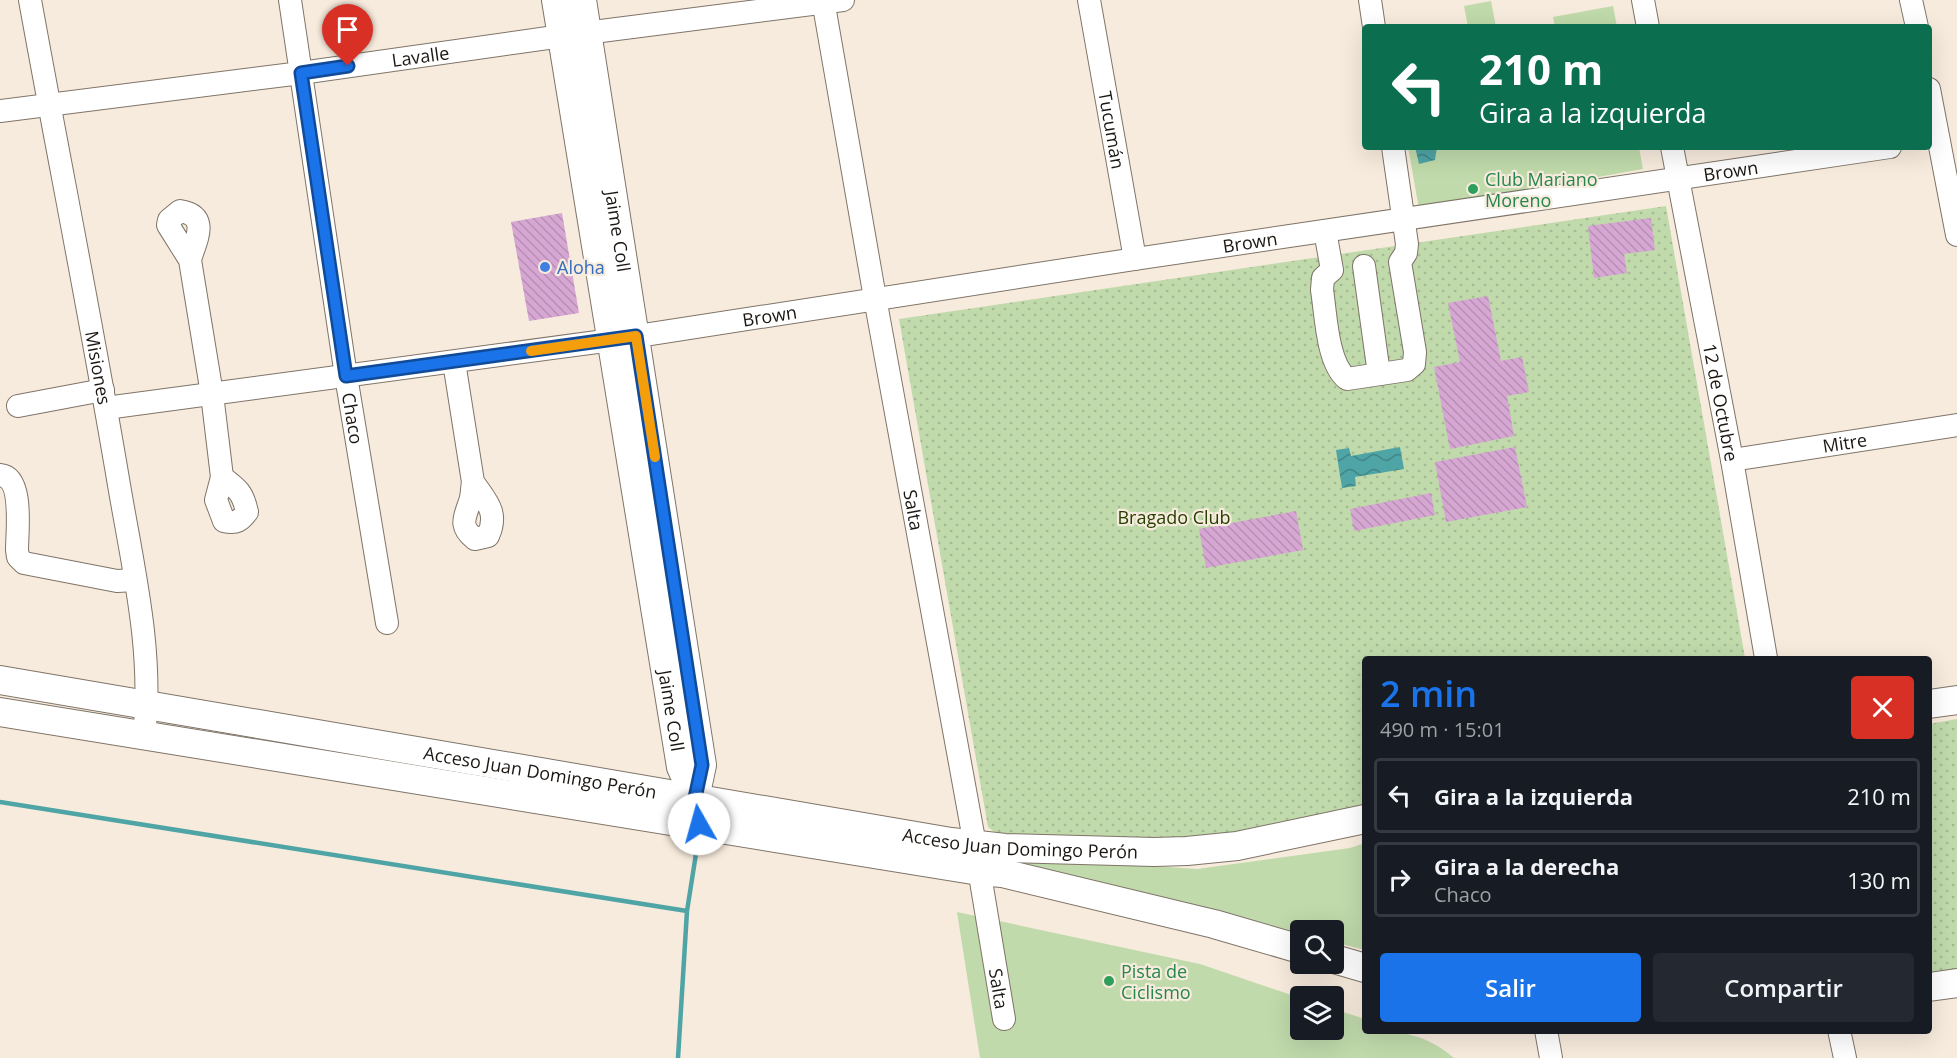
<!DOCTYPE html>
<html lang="es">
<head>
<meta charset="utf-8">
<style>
	:root { --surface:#171b24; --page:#242831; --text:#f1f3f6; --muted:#9ea1a6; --line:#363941; --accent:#1a73e8 }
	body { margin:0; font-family:"Open Sans",sans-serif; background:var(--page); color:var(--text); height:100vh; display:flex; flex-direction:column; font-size:22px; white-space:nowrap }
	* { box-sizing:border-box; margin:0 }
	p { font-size:20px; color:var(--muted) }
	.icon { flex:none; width:33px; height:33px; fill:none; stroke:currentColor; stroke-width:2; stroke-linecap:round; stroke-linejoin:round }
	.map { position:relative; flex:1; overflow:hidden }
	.sheet { position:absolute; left:1362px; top:656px; width:570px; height:378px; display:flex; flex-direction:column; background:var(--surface); border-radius:6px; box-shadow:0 6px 24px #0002 }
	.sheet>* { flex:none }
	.guide { position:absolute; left:1362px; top:24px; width:570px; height:126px; border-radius:6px; box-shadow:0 6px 24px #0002; background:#0b6e4f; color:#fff; overflow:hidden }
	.controls { position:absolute; left:1290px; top:920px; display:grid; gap:12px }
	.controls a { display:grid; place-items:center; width:54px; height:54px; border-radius:6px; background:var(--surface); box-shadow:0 6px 24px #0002; font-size:30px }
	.pin { position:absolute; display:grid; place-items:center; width:51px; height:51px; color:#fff; margin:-62px -26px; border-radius:50% 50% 50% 0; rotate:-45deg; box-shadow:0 0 6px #0007 }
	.pin .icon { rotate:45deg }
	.me { position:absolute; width:66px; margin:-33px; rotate:353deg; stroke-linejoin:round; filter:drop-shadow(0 0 4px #0008) }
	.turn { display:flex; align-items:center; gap:21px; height:126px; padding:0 18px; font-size:27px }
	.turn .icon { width:78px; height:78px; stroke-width:2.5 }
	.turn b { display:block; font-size:42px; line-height:51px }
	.round { display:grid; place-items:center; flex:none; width:63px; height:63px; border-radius:6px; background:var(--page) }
	.overview { display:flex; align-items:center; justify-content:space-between; height:102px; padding:0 18px }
	h1 { font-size:36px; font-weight:600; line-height:45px; color:var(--accent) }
	.cta { display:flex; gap:12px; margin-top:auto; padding:12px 18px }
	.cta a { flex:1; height:69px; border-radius:6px; background:var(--accent); color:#fff; font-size:24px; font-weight:600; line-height:69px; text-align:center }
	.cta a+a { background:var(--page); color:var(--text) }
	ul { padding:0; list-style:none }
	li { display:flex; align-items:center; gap:18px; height:75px; margin:0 12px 9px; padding:0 6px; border:3px solid var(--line); border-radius:6px }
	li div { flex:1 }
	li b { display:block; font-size:22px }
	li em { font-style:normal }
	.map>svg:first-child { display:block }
</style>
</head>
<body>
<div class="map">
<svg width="1957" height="1058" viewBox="0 0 1957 1058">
	<defs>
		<pattern id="park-dots" width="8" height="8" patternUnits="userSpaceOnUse" patternTransform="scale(1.5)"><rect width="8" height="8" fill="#c0daab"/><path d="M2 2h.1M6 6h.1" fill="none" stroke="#a4ba92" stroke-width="1.8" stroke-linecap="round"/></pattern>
		<pattern id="water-waves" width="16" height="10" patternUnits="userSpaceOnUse" patternTransform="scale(1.5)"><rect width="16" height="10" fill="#4fa4a5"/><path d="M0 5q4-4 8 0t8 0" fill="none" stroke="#418585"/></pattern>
		<pattern id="building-back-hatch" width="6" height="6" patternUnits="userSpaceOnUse" patternTransform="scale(1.5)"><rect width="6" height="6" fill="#d7a7d3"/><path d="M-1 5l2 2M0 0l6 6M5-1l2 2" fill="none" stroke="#b88fb4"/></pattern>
	</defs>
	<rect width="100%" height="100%" fill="#f7ebdd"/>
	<!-- grass -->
	<path fill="#c0daab" d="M1491 1 1496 27H1468L1464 6Z
		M1613 6 1617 27H1555L1553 17Z
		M1408 147H1639L1643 169 1419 209Z
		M1365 843V950L1334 942V930H1300V933L1128 890 1017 871 1020 857 1197 869 1350 848Z
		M957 912 1200 964 1300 998V1029H1334V1009L1365 1019V1030C1401 1031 1426 1034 1454 1058H980Z"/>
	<!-- park -->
	<path fill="url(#park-dots)" d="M1666 206 1745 658H1365V806L1184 844 1006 841 988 827 899 319Z
		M1957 719V975L1929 979V724Z"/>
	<!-- water -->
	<path fill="url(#water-waves)" d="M1415 147H1437L1435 160 1419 164Z
		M1400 447 1404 469 1355 477 1356 486 1342 488 1336 450 1349 448 1351 456Z"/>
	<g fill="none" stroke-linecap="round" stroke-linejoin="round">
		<!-- stream -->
		<path stroke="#4fa4a5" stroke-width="4.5" d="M0 802 687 911
			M678 1058 687 911 698 841"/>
	</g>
	<!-- building -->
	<path fill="url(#building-back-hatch)" d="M562 213 579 313 529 321 511 222Z
		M1651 218 1655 250 1624 254 1627 273 1594 278 1588 226Z
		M1488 296 1501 361 1522 357 1529 392 1507 396 1514 436 1450 449 1434 367 1460 362 1448 303Z
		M1515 447 1527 507 1446 522 1435 462Z
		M1431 493 1435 515 1354 531 1350 509Z
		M1296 511 1303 550 1206 568 1199 529Z"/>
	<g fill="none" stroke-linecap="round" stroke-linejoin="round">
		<!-- minor casing -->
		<g stroke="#7f7468" stroke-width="24">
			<g id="minor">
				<path id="s1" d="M30 0C59 160 91 319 118 479 132 564 154 650 144 736"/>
				<path id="s2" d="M290 0 346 376 387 623"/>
				<path id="s3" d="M823 0 875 298 975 845 1004 1019"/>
				<path id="s4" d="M1089 0 1135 259"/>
				<path d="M1370 0 1374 27"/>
				<path d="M1643 0 1648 27"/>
				<path d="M1911 0 1917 27"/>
				<path d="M1929 89 1957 235"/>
				<path id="s5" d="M0 111 301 73 562 36 843 0"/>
				<path id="s6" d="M1672 147 1732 460 1766 658"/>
				<path d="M1325 231 1332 270 1323 278 1322 290C1326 315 1327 363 1347 379L1407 370 1414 364 1415 352 1400 262 1406 253 1407 244 1393 147"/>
				<path d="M190 260C195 241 211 216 180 211L169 220 168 225 190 260 212 394 222 477 216 500 224 521C236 524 240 521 247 512 243 493 238 489 222 477"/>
				<path d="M1364 266 1379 374"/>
				<path d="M454 362 473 482C472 487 472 493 471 498 466 516 457 525 475 539L488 536C499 512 486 501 473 482"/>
				<path d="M18 406 103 390"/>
				<path id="s7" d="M106 408 612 340 1135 259 1890 147"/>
				<path id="s8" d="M1732 460 1957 425"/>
				<path d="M0 475C24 477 17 532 17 550L18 557 24 563 117 581 135 580"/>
				<path d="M1546 1030 1551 1058"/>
				<path d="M1839 1030 1845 1058"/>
			</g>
		</g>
		<!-- major casing -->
		<g stroke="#7f7468" stroke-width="30">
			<g id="major">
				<path id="s9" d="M556 0 681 767 695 798 697 812"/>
				<path id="s10" d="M582 0 702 765 695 798"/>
				<path id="s11" d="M0 680 951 842 1005 848 1154 852 1187 851 1237 846 1365 819"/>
				<path d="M1929 704 1957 700"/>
				<path d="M0 712 979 871 1002 873 1214 924 1300 949"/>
				<path d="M1334 959 1365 968"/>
				<path d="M1929 987 1957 983"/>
			</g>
		</g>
		<!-- minor -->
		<use href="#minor" stroke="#fff" stroke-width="22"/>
		<!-- major -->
		<use href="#major" stroke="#fff" stroke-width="28"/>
	</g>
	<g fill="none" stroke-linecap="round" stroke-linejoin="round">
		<!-- route casing -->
		<g stroke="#114b97" stroke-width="15">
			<path id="route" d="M348 66 301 73 346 376 636 336 702 765 695 798 699 824"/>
		</g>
		<!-- route -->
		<use href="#route" stroke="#1a73e8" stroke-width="10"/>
		<!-- slow -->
		<path stroke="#f59e0b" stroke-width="10" d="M531 351 636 336 655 457"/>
	</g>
	<!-- markers -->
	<g fill="#2e9e5b" stroke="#f7ebdd" stroke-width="2">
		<circle cx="1473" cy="189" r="6"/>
		<circle cx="1109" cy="981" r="6"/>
	</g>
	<circle fill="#3f7fe0" stroke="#f7ebdd" stroke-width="2" cx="545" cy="267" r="6"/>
	<g text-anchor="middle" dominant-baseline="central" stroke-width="4.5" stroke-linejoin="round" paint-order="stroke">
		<!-- street labels -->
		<g font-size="18" fill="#1b1612" stroke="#f7ebdd">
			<text stroke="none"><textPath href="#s5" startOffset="424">Lavalle</textPath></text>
			<text stroke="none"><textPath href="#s4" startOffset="132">Tucumán</textPath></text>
			<text stroke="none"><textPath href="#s7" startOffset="1642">Brown</textPath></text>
			<text stroke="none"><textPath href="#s10" startOffset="234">Jaime Coll</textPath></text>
			<text stroke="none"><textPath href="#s7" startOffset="1156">Brown</textPath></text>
			<text stroke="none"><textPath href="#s7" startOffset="670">Brown</textPath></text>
			<text stroke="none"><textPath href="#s1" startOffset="374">Misiones</textPath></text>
			<text stroke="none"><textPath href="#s6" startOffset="260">12 de Octubre</textPath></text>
			<text stroke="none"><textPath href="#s2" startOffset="423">Chaco</textPath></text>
			<text stroke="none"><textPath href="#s8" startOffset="114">Mitre</textPath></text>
			<text stroke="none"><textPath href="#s3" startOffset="518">Salta</textPath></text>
			<text stroke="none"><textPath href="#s9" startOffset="720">Jaime Coll</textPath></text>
			<text stroke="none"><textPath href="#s11" startOffset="548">Acceso Juan Domingo Perón</textPath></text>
			<text stroke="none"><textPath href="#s11" startOffset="1034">Acceso Juan Domingo Perón</textPath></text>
			<text stroke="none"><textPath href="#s3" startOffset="1004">Salta</textPath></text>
		</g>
		<!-- leisure labels -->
		<g font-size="18" fill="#27864d" stroke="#f7ebdd" text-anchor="start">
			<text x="1485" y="179">Club Mariano<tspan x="1485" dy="21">Moreno</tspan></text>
			<text x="1121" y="971">Pista de<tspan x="1121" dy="21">Ciclismo</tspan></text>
		</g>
		<!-- shop labels -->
		<g font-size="18" fill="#366cbe" stroke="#f7ebdd" text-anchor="start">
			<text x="557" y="267">Aloha</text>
		</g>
		<!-- park labels -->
		<g font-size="18" fill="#264003" stroke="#f7ebdd">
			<text x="1174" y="517">Bragado Club</text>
		</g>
	</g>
</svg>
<div class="controls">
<a><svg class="icon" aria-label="search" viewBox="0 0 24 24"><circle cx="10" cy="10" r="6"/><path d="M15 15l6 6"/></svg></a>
<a><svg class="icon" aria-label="layers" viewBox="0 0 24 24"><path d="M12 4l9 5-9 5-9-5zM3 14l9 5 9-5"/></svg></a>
</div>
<div class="pin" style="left:348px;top:66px;background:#d93025"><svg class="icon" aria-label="arrive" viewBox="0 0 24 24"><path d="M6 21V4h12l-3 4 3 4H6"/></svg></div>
<svg class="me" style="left:699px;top:824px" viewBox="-20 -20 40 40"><circle r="19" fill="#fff"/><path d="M0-13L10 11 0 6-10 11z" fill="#1a73e8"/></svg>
<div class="guide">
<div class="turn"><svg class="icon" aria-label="left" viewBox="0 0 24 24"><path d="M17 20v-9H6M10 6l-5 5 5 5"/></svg><div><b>210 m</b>Gira a la izquierda</div></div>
</div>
<section class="sheet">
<div class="overview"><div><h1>2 min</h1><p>490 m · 15:01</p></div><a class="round" style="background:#d93025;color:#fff"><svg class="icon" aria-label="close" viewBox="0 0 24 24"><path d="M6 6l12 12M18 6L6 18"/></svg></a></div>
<ul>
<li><svg class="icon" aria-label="left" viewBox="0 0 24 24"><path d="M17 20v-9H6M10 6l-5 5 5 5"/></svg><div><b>Gira a la izquierda</b></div><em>210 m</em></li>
<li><svg class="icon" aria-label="right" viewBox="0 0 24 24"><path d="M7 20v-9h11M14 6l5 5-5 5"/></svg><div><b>Gira a la derecha</b><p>Chaco</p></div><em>130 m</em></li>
</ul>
<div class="cta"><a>Salir</a><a>Compartir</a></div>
</section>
</div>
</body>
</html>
